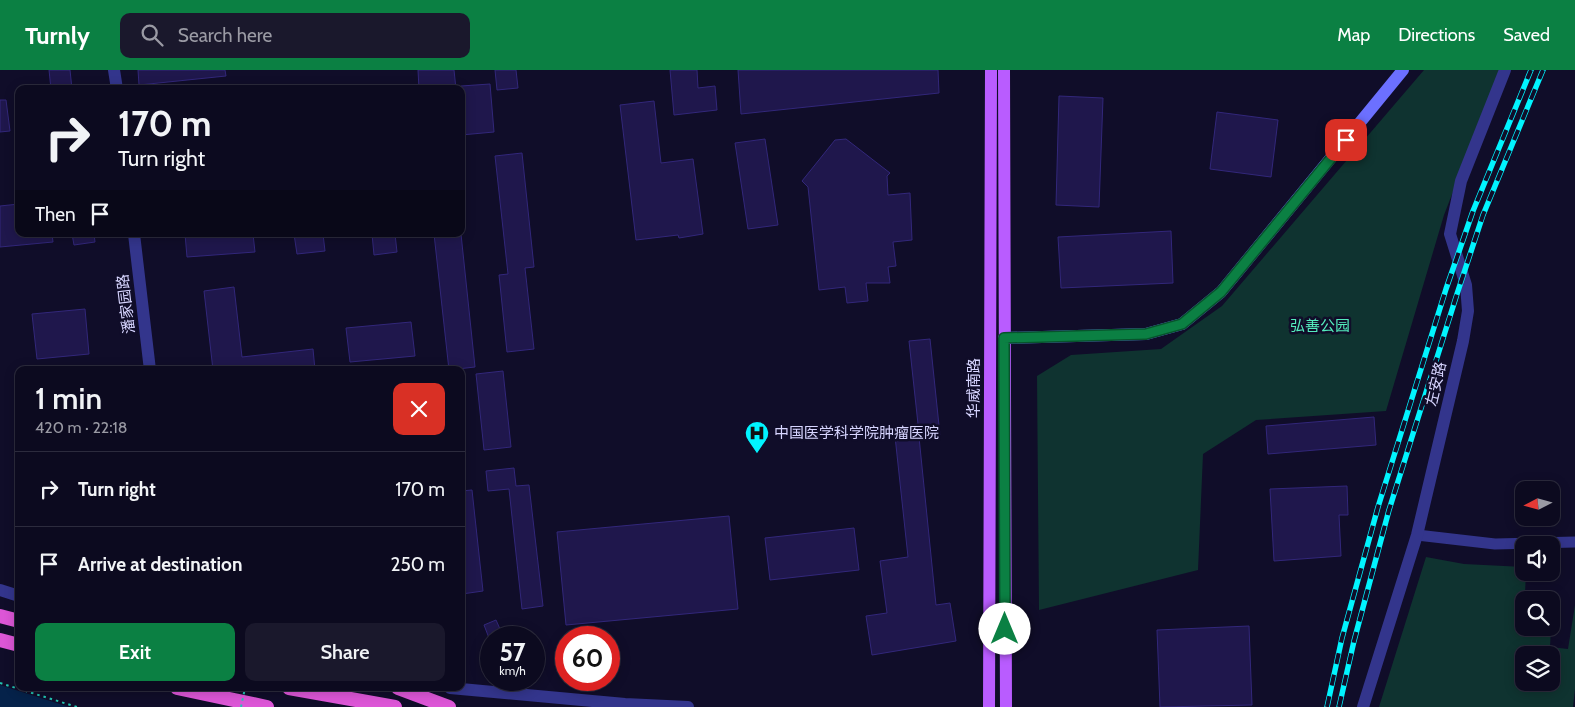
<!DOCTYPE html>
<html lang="en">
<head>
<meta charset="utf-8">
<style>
	:root { --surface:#0c0a1f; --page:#1a182c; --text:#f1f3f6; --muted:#9a9aa4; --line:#2c2b3d; --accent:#0b8043 }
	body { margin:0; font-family:Cabin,"Noto Sans SC",sans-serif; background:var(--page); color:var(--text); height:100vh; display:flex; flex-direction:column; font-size:19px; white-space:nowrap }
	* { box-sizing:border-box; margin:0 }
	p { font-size:16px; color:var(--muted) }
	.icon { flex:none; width:28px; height:28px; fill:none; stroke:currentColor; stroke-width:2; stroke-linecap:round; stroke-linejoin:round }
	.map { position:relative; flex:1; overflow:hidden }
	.side { position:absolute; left:15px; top:296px; width:450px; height:325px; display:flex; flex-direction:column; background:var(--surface); border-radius:10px; box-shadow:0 2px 12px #0003,0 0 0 1px var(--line) }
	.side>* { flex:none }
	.hud { position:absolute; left:15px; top:15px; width:450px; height:152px; border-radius:10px; box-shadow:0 2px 12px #0003,0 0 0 1px var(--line); background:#0c0a1f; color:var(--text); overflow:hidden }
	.needle { width:32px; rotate:264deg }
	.buttons { position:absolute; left:1515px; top:411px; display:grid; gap:10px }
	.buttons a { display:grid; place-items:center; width:45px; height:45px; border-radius:10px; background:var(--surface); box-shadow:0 2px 12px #0003,0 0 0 1px var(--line); font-size:25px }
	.speed { position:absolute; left:480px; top:556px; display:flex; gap:10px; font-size:25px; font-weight:700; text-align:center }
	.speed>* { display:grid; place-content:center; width:65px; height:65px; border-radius:50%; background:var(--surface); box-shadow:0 2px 12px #0003,0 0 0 1px var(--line); line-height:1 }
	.speed small { font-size:12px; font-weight:400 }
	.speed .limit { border:8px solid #d22; background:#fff; color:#111 }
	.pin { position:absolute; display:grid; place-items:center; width:42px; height:42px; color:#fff; margin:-21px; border-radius:10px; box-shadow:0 2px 8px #0006 }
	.me { position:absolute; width:55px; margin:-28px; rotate:0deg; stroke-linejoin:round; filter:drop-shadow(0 0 4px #0008) }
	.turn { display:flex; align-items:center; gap:18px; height:105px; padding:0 20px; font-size:22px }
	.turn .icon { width:65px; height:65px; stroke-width:2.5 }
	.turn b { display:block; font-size:35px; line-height:42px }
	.then { display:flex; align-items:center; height:48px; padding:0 20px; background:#0003; gap:10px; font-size:19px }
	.round { display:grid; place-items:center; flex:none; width:52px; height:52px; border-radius:10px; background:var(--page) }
	.overview { display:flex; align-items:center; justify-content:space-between; height:85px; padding:0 20px }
	h1 { font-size:30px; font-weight:600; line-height:38px }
	.primary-button { display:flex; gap:10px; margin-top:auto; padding:10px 20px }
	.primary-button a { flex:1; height:58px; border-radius:10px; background:var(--accent); color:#fff; font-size:20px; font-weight:600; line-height:58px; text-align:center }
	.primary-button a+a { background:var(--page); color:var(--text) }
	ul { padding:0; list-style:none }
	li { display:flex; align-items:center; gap:15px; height:75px; padding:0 20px; border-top:1px solid var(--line) }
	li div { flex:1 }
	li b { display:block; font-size:19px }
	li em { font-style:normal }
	header { display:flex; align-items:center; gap:30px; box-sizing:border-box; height:70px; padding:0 25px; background:var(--accent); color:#fff }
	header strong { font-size:24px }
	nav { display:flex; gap:28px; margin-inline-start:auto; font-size:18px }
	.search { width:350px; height:45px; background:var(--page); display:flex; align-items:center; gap:12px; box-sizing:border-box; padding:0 18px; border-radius:10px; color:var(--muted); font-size:19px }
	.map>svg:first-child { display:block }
</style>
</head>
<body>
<header>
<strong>Turnly</strong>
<div class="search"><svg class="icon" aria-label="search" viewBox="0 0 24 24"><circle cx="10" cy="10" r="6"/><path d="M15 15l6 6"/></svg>Search here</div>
<nav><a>Map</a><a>Directions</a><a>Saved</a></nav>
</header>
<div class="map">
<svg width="1575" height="637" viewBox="0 0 1575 637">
	<rect width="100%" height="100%" fill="#100d29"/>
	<!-- green -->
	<path fill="#0f3330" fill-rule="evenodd" d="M1424 0H1500L1444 145 1386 341 1256 350 1203 384 1198 500 1039 540 1037 306 1071 285 1161 279 1222 236Z
		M1426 487 1464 494 1524 497V502L1526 503 1525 523 1552 530 1551 545V530H1524V558H1551L1550 577 1568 579 1575 535V619L1573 637H1379ZM1524 585H1551V612H1524Z"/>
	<!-- water -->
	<path fill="#05224a" d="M0 615 69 637H0Z"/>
	<!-- building -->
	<path fill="#1f174c" stroke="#32277a" d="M49 0H70L72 19H51Z
		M138 0H225L226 6 139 15Z
		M418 0H454L456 19H419Z
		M495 0H516L518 18 497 20Z
		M670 0H697L698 18 715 16 717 40 674 45Z
		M738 0H938L939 23 741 44Z
		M490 14 494 62 461 65V16Z
		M1059 26 1103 28 1099 137 1056 135Z
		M0 30H6L10 61 0 62Z
		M654 31 661 93 693 89 703 164 679 168 678 165 636 170 620 35Z
		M1217 42 1278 50 1271 107 1210 99Z
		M765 69 778 155 748 159 735 73Z
		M846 69 890 103 887 106 888 125 910 123 912 170 893 172 896 196 888 197 890 213H866L868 231 847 233 845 217 819 220 808 117 802 111 835 70Z
		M522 83 534 197 525 198 534 279 507 282 499 205 508 204 495 86Z
		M19 134V164H52L53 172 0 177V136Z
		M1171 161 1173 213 1061 218 1058 167Z
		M72 164H94L95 172 74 175Z
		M185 164H253L255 182 187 187Z
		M294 164H323L325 181 297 184Z
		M372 164H395L397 182 374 185Z
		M434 164H461L475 297 449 300Z
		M234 217 242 287 313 279 315 300H213L204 221Z
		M85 239 89 284 37 289 32 244Z
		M411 252 415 286 350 292 346 258Z
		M930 269 940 365 919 367 936 535 950 533 956 571 872 585 866 546 887 543 880 491 908 487 894 357 918 354 909 271Z
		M503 301 511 377 484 380 476 304Z
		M1374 347 1376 375 1268 384 1266 356Z
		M514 398 516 416 529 415 543 536 522 539 509 419 488 421 486 401Z
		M1347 416 1348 445H1339L1341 486 1274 491 1270 419Z
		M472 420 483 521 462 524 461 421Z
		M729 446 738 539 566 555 557 462Z
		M854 458 859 500 770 510 765 468Z
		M496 550 504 568H489L484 555Z
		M1249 556 1252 635 1160 637 1157 560Z"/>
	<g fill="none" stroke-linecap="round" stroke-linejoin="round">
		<!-- path -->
		<path stroke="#22c5b2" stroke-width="2" stroke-dasharray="2.5 4" stroke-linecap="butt" d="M0 613 77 637"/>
		<!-- minor -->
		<path stroke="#33358c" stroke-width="11" d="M1417 465 1495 474 1575 472"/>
		<!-- tertiary -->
		<path stroke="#33358c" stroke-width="12" d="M114 0 117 19
			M134 164 150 300
			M0 520 19 526
			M450 618 625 634 688 637
			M1363 637 1417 465 1463 271 1468 241 1466 215 1450 164 1461 111 1505 0"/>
		<!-- secondary -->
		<path stroke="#6c70ff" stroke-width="12" d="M1004 268 1146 264 1182 254 1221 222 1403 0"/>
		<!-- primary -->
		<path stroke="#b95cff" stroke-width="12" d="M1004 0 1006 637
			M989 637 991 0"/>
		<!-- trunk -->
		<path stroke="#dc56d6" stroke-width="14" d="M0 546 19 551
			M0 570 19 575
			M177 618 267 637
			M289 618 395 637
			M398 618 449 637"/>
		<!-- rail casing -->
		<g stroke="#01f4ff" stroke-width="5.5">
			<path id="rail" d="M1327 637 1342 568 1378 437 1446 219 1473 141 1531 0
				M1339 637 1354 571 1389 440 1457 224 1483 145 1543 0"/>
		</g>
		<!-- rail -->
		<use href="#rail" stroke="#100d29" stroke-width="4" stroke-dasharray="11" stroke-linecap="butt"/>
		<!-- path-bridge -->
		<path stroke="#22c5b2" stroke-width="2" stroke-dasharray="2.5 4" stroke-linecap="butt" d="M241 637 245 618"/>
	</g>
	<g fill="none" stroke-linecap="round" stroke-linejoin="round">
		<!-- route casing -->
		<g stroke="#07532c" stroke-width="12">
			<path id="route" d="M1005 559 1004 268 1146 264 1182 254 1221 222 1346 70"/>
		</g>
		<!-- route -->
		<use href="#route" stroke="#0b8043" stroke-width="9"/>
	</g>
	<!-- icons -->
	<defs>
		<g id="hospital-pin" transform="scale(1.25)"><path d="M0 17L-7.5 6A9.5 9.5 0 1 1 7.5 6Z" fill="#01f4ff" stroke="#100d29"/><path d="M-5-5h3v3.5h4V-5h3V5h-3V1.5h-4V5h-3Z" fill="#111"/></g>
	</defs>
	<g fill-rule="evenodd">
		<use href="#hospital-pin" x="757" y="363"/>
	</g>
	<g text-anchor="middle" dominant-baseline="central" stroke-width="5" stroke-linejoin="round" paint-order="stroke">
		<!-- street labels -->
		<g font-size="15" fill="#d7d5ff" stroke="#100d29">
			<text transform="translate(126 234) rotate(-97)">潘家园路</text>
			<text transform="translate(1436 314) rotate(-77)">左安路</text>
			<text transform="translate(974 318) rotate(-90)">华威南路</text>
		</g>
		<!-- park labels -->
		<g font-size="15" fill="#54ecbd" stroke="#100d29">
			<text x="1320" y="256">弘善公园</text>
		</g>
		<!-- poi labels -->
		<g font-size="15" fill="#d7d5ff" stroke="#100d29" text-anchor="start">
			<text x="774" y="363">中国医学科学院肿瘤医院</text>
		</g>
	</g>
</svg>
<div class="buttons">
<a><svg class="needle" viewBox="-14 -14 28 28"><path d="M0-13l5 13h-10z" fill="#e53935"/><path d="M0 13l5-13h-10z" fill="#9a9aa4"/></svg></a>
<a><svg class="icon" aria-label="sound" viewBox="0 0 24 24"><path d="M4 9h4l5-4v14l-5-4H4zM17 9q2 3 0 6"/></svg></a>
<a><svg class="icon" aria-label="search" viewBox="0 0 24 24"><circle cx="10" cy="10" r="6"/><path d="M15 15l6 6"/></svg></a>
<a><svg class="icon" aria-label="layers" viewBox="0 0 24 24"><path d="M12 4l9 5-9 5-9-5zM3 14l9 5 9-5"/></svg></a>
</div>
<div class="speed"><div>57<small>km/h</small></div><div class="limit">60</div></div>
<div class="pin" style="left:1346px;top:70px;background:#d93025"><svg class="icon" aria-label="arrive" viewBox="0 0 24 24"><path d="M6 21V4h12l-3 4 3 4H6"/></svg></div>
<svg class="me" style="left:1005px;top:559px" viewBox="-20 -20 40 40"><circle r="19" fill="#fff"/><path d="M0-13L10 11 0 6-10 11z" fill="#0b8043"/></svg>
<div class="hud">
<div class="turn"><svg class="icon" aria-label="right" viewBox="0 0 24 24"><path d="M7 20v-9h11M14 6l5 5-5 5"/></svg><div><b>170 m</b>Turn right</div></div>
<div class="then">Then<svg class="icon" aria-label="arrive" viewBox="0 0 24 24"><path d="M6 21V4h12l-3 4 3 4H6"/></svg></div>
</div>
<section class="side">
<div class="overview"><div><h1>1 min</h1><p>420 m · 22:18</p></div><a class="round" style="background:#d93025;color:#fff"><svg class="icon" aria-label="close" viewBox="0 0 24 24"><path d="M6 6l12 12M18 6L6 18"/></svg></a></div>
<ul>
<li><svg class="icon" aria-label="right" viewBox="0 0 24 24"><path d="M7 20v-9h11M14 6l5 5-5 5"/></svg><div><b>Turn right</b></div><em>170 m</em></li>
<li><svg class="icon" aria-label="arrive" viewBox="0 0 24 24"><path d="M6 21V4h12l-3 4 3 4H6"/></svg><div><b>Arrive at destination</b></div><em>250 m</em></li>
</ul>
<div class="primary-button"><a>Exit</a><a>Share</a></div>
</section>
</div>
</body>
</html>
